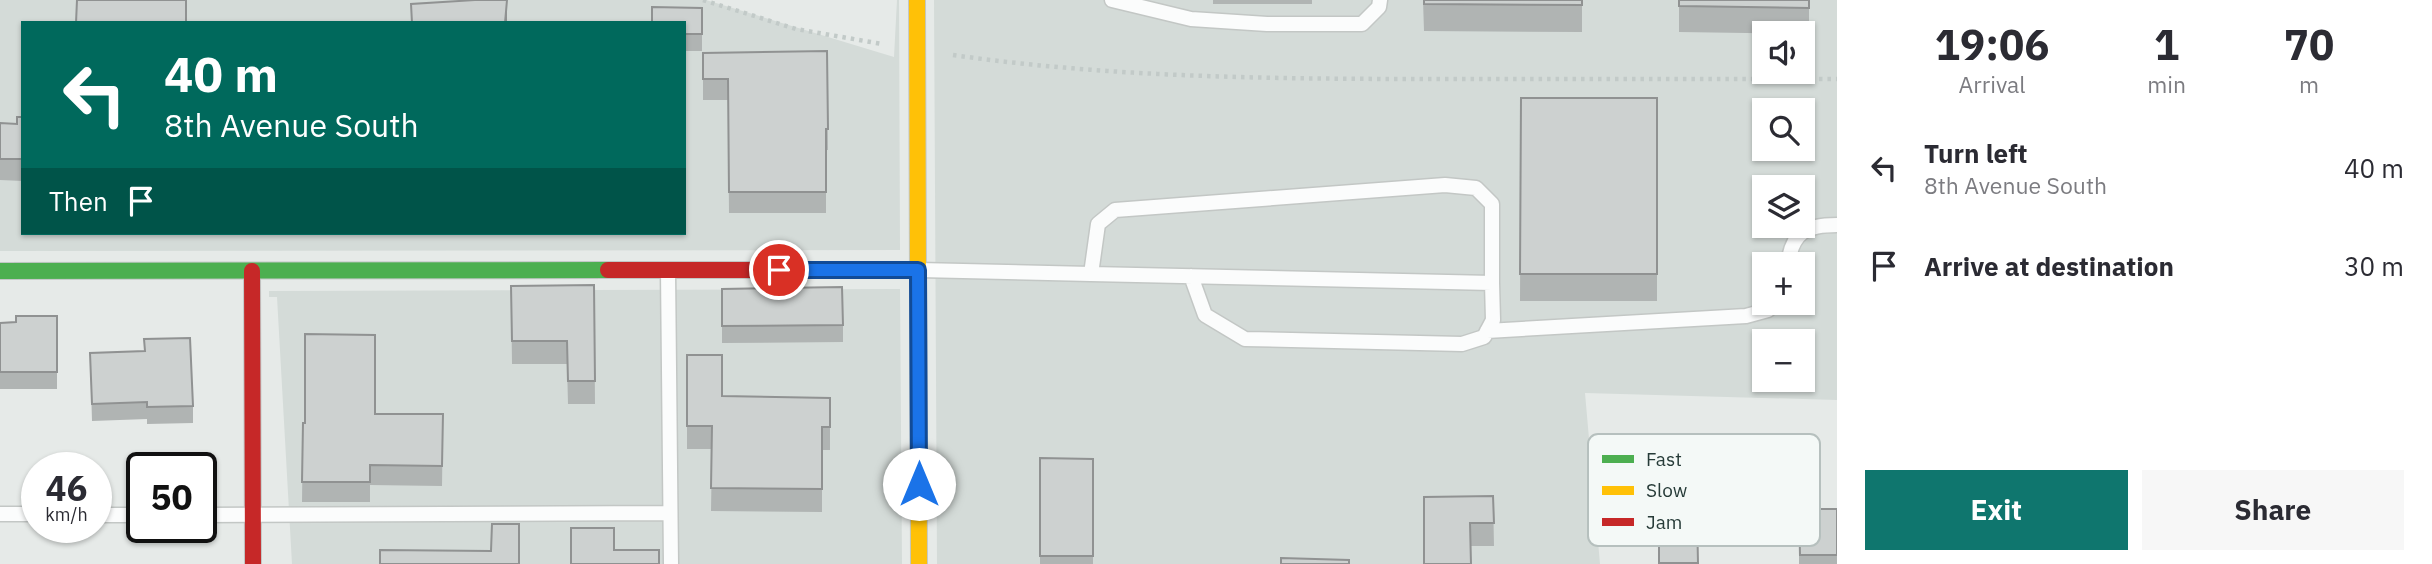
<!DOCTYPE html>
<html lang="en">
<head>
<meta charset="utf-8">
<style>
	:root { --surface:#fff; --page:#f7f7f7; --text:#2b2b33; --muted:#7c7c81; --accent:#0f766e }
	body { margin:0; font-family:"IBM Plex Sans",sans-serif; background:var(--page); color:var(--text); height:100vh; display:flex; flex-direction:column; font-size:26px; white-space:nowrap }
	* { box-sizing:border-box; margin:0 }
	p { font-size:23px; color:var(--muted) }
	.icon { flex:none; width:38px; height:38px; fill:none; stroke:currentColor; stroke-width:2; stroke-linecap:round; stroke-linejoin:round }
	.map { position:relative; flex:1; overflow:hidden }
	.drawer { display:flex; flex-direction:column; background:var(--surface); width:595px }
	.drawer>* { flex:none }
	.hud { position:absolute; left:21px; top:21px; width:665px; height:214px; border-radius:0px; box-shadow:0 2px 5px #0004; background:#00695c; color:#fff; overflow:hidden }
	.fabs { position:absolute; left:1752px; top:21px; display:grid; gap:14px }
	.fabs a { display:grid; place-items:center; width:63px; height:63px; border-radius:0px; background:var(--surface); box-shadow:0 2px 5px #0004; font-size:35px }
	.speed { position:absolute; left:21px; top:452px; display:flex; gap:14px; font-size:35px; font-weight:700; text-align:center }
	.speed>* { display:grid; place-content:center; width:91px; height:91px; border-radius:50%; background:var(--surface); box-shadow:0 2px 5px #0004; line-height:1 }
	.speed small { font-size:18px; font-weight:400 }
	.speed .limit { border:4px solid #111; border-radius:10px; background:#fff; color:#111 }
	.pin { position:absolute; display:grid; place-items:center; width:60px; height:60px; color:#fff; margin:-30px; border:4px solid #fff; border-radius:50%; box-shadow:0 2px 7px #0007 }
	.me { position:absolute; width:77px; margin:-38px; rotate:0deg; stroke-linejoin:round; filter:drop-shadow(0 0 5px #0008) }
	.turn { display:flex; align-items:center; gap:24px; height:147px; padding:0 28px; font-size:32px }
	.turn .icon { width:91px; height:91px; stroke-width:2.5 }
	.turn b { display:block; font-size:49px; line-height:60px }
	.then { display:flex; align-items:center; height:66px; padding:0 28px; background:#0003; gap:14px; font-size:26px }
	.eta { display:flex; justify-content:space-evenly; align-items:center; height:119px; text-align:center }
	.eta b { font-size:42px; font-weight:700; line-height:49px }
	.action { display:flex; gap:14px; margin-top:auto; padding:14px 28px }
	.action a { flex:1; height:80px; border-radius:0px; background:var(--accent); color:#fff; font-size:28px; font-weight:700; line-height:80px; text-align:center }
	.action a+a { background:var(--page); color:var(--text) }
	ul { padding:0; list-style:none }
	li { display:flex; align-items:center; gap:21px; height:98px; padding:0 28px }
	li div { flex:1 }
	li b { display:block; font-size:26px }
	li em { font-style:normal }
	main { display:flex; flex:1; min-height:0 }
	.map>svg:first-child { display:block }
</style>
</head>
<body>
<main>
<div class="map">
<svg width="1837" height="564" viewBox="0 0 1837 564">
	<rect width="100%" height="100%" fill="#e6eae8"/>
	<!-- built -->
	<path fill="#d4dbd8" fill-rule="evenodd" d="M0 0H706L894 57 897 0H899L900 250 0 251ZM23 23H684V233H23Z
		M934 0H1837V400L1585 393 1600 564H937ZM1764 33H1802V72H1764ZM1764 110H1802V149H1764ZM1764 187H1802V226H1764ZM1764 264H1802V303H1764ZM1764 341H1802V380H1764Z
		M900 289 902 564H292L277 297H269V291Z"/>
	<g fill="none" stroke-linecap="round" stroke-linejoin="round">
		<!-- lane casing -->
		<g stroke="#c3c7c5" stroke-width="17">
			<path id="lane" d="M1112 0 1191 19 1267 24H1362L1379 7 1380 0
				M1788 264C1792 232 1806 225 1837 225
				M919 270 1091 274 1492 283V204L1476 188 1445 185 1115 210 1098 224 1091 274
				M668 271 671 564
				M1191 276 1205 315 1245 339 1462 344 1484 337 1493 320 1492 283
				M1487 331 1746 316 1768 310 1775 303
				M0 514H37
				M96 515H142
				M201 515 670 513"/>
		</g>
		<!-- fast casing -->
		<g stroke="#c2c7c6" stroke-width="18">
			<path id="fast" d="M0 271 608 270"/>
		</g>
		<!-- slow casing -->
		<g stroke="#c2c7c6" stroke-width="18">
			<path id="slow" d="M917 0 919 564"/>
		</g>
		<!-- jam casing -->
		<g stroke="#c2c7c6" stroke-width="18">
			<path id="jam" d="M608 270H918
				M252 271 253 564"/>
		</g>
		<!-- path -->
		<path stroke="#c2cac8" stroke-width="4.5" stroke-dasharray="3.5 5" stroke-linecap="butt" d="M703 0 796 29 882 44
			M953 55C1114 78 1277 79 1439 79 1572 79 1704 79 1837 79"/>
		<!-- lane -->
		<use href="#lane" stroke="#fbfcfc" stroke-width="14"/>
		<!-- fast -->
		<use href="#fast" stroke="#4caf50" stroke-width="16"/>
		<!-- slow -->
		<use href="#slow" stroke="#ffc107" stroke-width="16"/>
		<!-- jam -->
		<use href="#jam" stroke="#c62828" stroke-width="16"/>
	</g>
	<!-- wall -->
	<path fill="#b0b4b3" d="M1213 0H1312V4H1213Z
		M1423 0H1582V32L1424 31Z
		M1679 0H1809V34L1679 32Z
		M702 8V51H684V23Z
		M827 51 828 150H826V213H729L728 100H703V53Z
		M1521 98H1657V301H1520Z
		M23 117V181L0 180V123L17 124Z
		M594 285 595 404H568L567 364H512L511 286Z
		M722 289 843 325V342L722 343Z
		M57 316V389H0V323L16 322Z
		M90 353 193 406V423L147 424V419L92 421Z
		M687 355 722 396 830 398V450H822V512L711 511 712 449H687Z
		M375 414H443L442 486 370 485V502H302L303 423Z
		M1040 458 1093 459V564H1040Z
		M1493 496 1494 546H1471L1424 564Z
		M1799 509H1837V564H1799Z
		M1659 515H1697L1698 564H1659Z"/>
	<!-- shaded-wall -->
	<path fill="#909292" d="M507 0V23H505Z"/>
	<!-- building -->
	<path fill="#cdd1d0" stroke="#909292" stroke-width="2" d="M77 0H186V23H76Z
		M475 0H507L505 23H412L411 4Z
		M1424 0H1582V5L1424 4Z
		M1679 0H1809V8L1679 6Z
		M652 7 702 8V34H684V23H652Z
		M827 51 828 129H826V192H729L728 79H703V53Z
		M1521 98H1657V274H1520Z
		M17 117H23V159H0V123L17 124Z
		M594 285 595 381H568L567 341H512L511 286Z
		M842 287 843 325 722 326V289Z
		M16 316H57V372H0V323L16 322Z
		M305 334 375 335V414H443L442 466 370 465V482H302L303 423H305Z
		M190 338 193 406 147 407V402L92 404 90 353 145 351 144 339Z
		M687 355H722V396L830 398V427H822V489L711 488 712 426H687Z
		M1040 458 1093 459V556H1040Z
		M1493 496 1494 523H1470L1471 564H1424V497Z
		M1799 509H1837V555H1800Z
		M1659 515H1697L1698 563H1659Z
		M492 524H519V564H380V550L491 551Z
		M571 528H614V550H659V564H571Z
		M1281 558 1349 560V564H1281Z"/>
	<g fill="none" stroke-linecap="round" stroke-linejoin="round">
		<!-- route casing -->
		<g stroke="#114b97" stroke-width="18">
			<path id="route" d="M779 270H918L919 484"/>
		</g>
		<!-- route -->
		<use href="#route" stroke="#1a73e8" stroke-width="12"/>
	</g>
	<!-- legend -->
	<rect x="1588" y="434" width="232" height="112" rx="10" fill="#f4f9f7" stroke="#b6c0be" stroke-width="2"/>
	<rect x="1602" y="455" width="32" height="8" fill="#4caf50"/>
	<rect x="1602" y="486" width="32" height="9" fill="#ffc107"/>
	<rect x="1602" y="518" width="32" height="8" fill="#c62828"/>
	<g font-size="19" fill="#263b38">
		<text x="1646" y="466">Fast</text>
		<text x="1646" y="497">Slow</text>
		<text x="1646" y="529">Jam</text>
	</g>
</svg>
<div class="fabs">
<a><svg class="icon" aria-label="sound" viewBox="0 0 24 24"><path d="M4 9h4l5-4v14l-5-4H4zM17 9q2 3 0 6"/></svg></a>
<a><svg class="icon" aria-label="search" viewBox="0 0 24 24"><circle cx="10" cy="10" r="6"/><path d="M15 15l6 6"/></svg></a>
<a><svg class="icon" aria-label="layers" viewBox="0 0 24 24"><path d="M12 4l9 5-9 5-9-5zM3 14l9 5 9-5"/></svg></a>
<a>+</a>
<a>−</a>
</div>
<div class="speed"><div>46<small>km/h</small></div><div class="limit">50</div></div>
<div class="pin" style="left:779px;top:270px;background:#d93025"><svg class="icon" aria-label="arrive" viewBox="0 0 24 24"><path d="M6 21V4h12l-3 4 3 4H6"/></svg></div>
<svg class="me" style="left:919px;top:484px" viewBox="-20 -20 40 40"><circle r="19" fill="#fff"/><path d="M0-13L10 11 0 6-10 11z" fill="#1a73e8"/></svg>
<div class="hud">
<div class="turn"><svg class="icon" aria-label="left" viewBox="0 0 24 24"><path d="M17 20v-9H6M10 6l-5 5 5 5"/></svg><div><b>40 m</b>8th Avenue South</div></div>
<div class="then">Then<svg class="icon" aria-label="arrive" viewBox="0 0 24 24"><path d="M6 21V4h12l-3 4 3 4H6"/></svg></div>
</div>
</div>
<section class="drawer">
<div class="eta">
<div><b>19:06</b><p>Arrival</p></div>
<div><b>1</b><p>min</p></div>
<div><b>70</b><p>m</p></div>
</div>
<ul>
<li><svg class="icon" aria-label="left" viewBox="0 0 24 24"><path d="M17 20v-9H6M10 6l-5 5 5 5"/></svg><div><b>Turn left</b><p>8th Avenue South</p></div><em>40 m</em></li>
<li><svg class="icon" aria-label="arrive" viewBox="0 0 24 24"><path d="M6 21V4h12l-3 4 3 4H6"/></svg><div><b>Arrive at destination</b></div><em>30 m</em></li>
</ul>
<div class="action"><a>Exit</a><a>Share</a></div>
</section>
</main>
</body>
</html>
